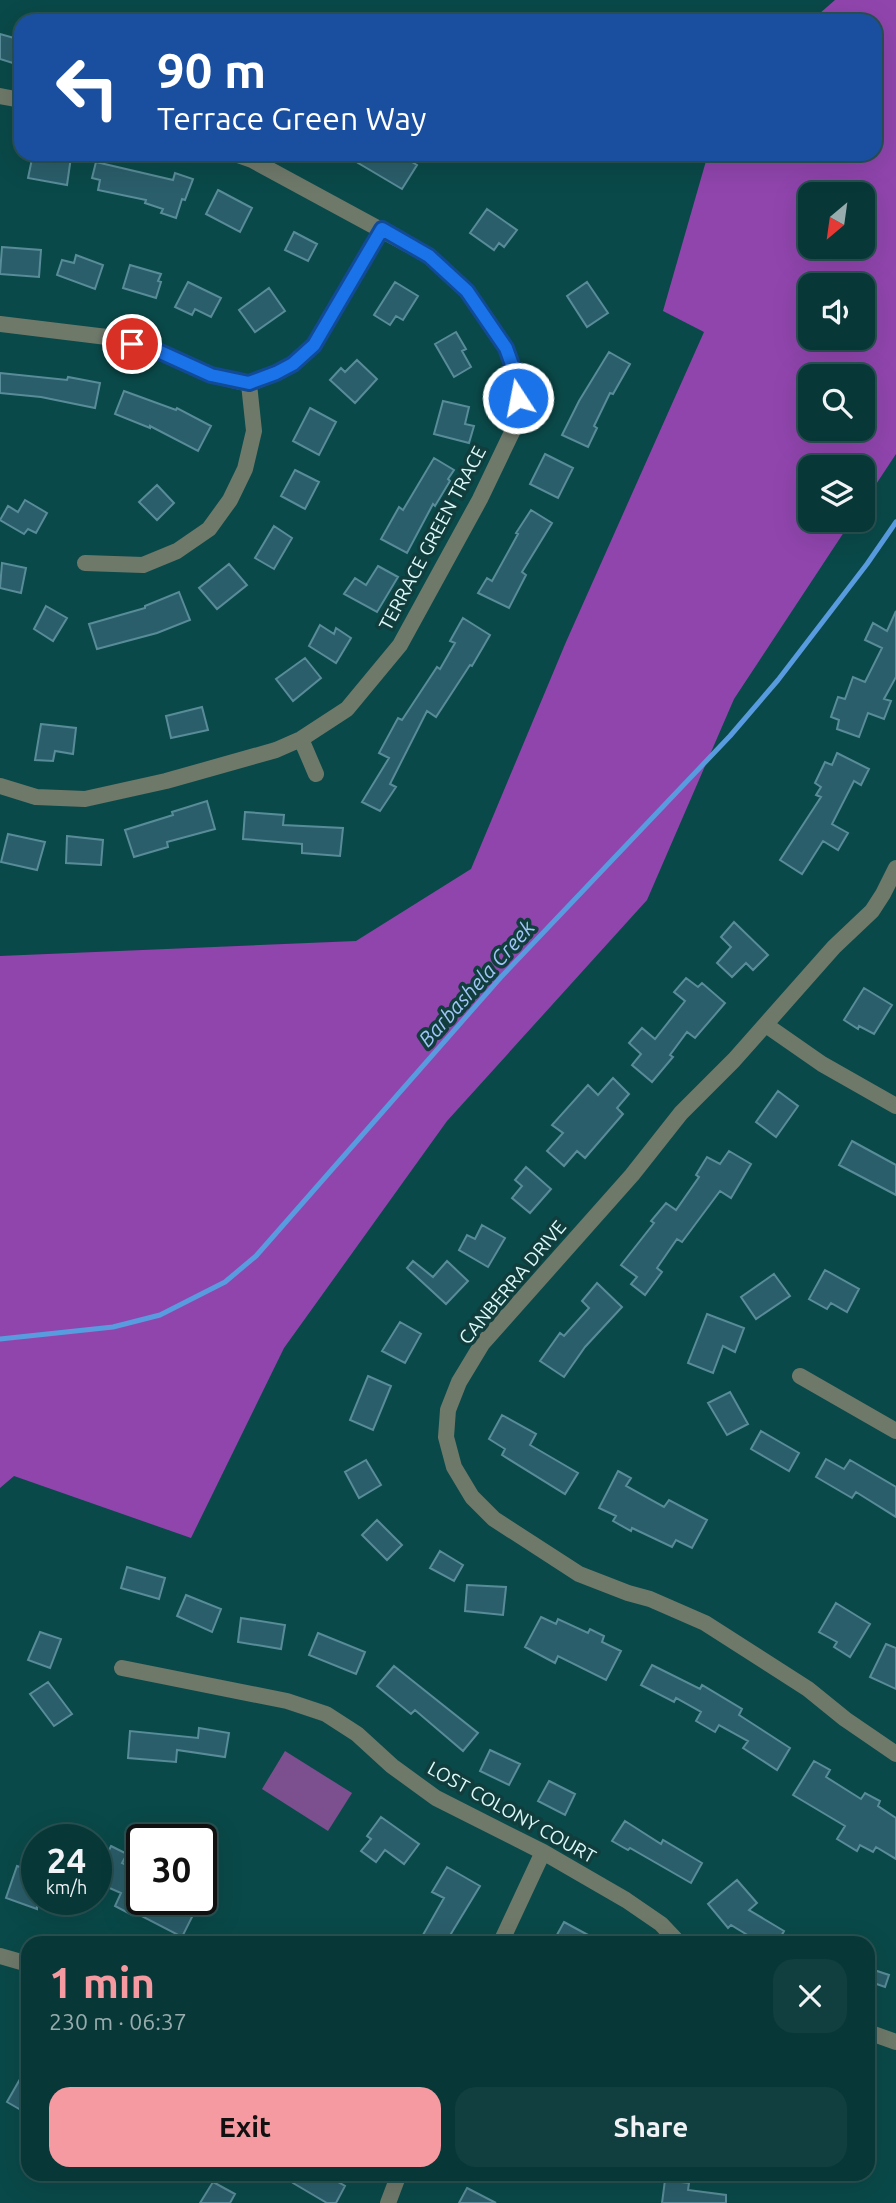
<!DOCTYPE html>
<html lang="en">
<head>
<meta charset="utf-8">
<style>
	:root { --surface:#083737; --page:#113f3f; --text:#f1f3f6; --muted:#98acad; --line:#295152; --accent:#f49aa0 }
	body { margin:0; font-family:Ubuntu,sans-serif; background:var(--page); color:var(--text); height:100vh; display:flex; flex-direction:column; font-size:26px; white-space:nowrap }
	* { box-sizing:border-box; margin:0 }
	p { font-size:23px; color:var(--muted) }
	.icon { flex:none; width:38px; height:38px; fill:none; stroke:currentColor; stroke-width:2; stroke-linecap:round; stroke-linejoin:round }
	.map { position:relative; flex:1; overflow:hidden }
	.details { position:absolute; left:21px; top:1936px; width:854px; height:245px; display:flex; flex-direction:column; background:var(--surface); border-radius:21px; box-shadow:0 7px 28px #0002,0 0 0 2px var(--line) }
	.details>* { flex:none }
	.banner { position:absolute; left:14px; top:14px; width:868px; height:147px; border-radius:21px; box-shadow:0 7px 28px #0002,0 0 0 2px var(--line); background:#1a4fa0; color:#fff; overflow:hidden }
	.needle { width:46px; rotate:209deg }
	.buttons { position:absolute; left:798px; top:182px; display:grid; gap:14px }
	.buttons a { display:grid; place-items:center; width:77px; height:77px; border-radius:14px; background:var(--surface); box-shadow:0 7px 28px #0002,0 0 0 2px var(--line); font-size:35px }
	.speed { position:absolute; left:21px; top:1824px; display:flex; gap:14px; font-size:35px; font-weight:700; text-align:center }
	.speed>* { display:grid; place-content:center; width:91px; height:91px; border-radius:50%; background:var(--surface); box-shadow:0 7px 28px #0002,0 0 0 2px var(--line); line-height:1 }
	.speed small { font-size:18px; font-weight:400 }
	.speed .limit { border:4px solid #111; border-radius:10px; background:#fff; color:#111 }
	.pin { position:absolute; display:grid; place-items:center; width:60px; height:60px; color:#fff; margin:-30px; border:4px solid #fff; border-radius:50%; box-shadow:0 2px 7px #0007 }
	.me { position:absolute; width:77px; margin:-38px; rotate:349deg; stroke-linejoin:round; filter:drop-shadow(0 0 5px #0008) }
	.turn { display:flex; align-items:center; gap:24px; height:147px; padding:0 28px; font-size:32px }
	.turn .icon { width:91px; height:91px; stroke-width:2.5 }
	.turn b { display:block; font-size:49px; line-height:60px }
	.round { display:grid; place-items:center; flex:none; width:74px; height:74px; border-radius:21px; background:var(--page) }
	.headline { display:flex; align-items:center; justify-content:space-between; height:119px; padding:0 28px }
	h1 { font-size:42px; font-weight:700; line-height:52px; color:var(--accent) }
	.primary-button { display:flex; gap:14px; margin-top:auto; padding:14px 28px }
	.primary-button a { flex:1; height:80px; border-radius:21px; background:var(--accent); color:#111; font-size:28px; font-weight:700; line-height:80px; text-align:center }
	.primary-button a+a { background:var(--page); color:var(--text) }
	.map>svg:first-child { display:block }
</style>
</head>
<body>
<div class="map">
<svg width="896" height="2203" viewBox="0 0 896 2203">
	<rect width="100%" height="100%" fill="#0a4949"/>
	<!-- green -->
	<path fill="#7c4f8e" d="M285 1751 352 1793 328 1831 262 1789Z"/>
	<!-- forest -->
	<path fill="#9045ad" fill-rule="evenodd" d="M835 0H896V454L863 504V467H810V520H852L734 699 647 900 447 1121 284 1348 191 1538 14 1476 0 1488V956L356 941 471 869 566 642 704 332 663 311 708 154H875V21H811ZM810 194H863V247H810ZM810 285H863V338H810ZM810 376H863V429H810Z"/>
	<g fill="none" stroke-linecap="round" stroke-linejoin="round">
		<!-- stream -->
		<path stroke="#589bdf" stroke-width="5" d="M0 1339 113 1327 160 1315 225 1282 256 1256 501 977 730 736 778 680 867 564 896 522"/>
	</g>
	<!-- building -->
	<path fill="#2a5e6a" stroke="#598c99" stroke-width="2" d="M0 34 21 40V49L16 64 0 59Z
		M33 154H57L71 157 67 185 28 178Z
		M343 154H398L417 165 402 189Z
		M96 162 173 180 175 173 193 179 185 200 182 199 176 218 161 213 163 209 145 203 146 200 98 190 100 180 92 178Z
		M218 190 252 208 240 232 206 214Z
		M487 209 517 230 504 247 499 243 494 250 470 233Z
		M294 232 317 244 308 261 285 250Z
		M2 247 41 250 39 277 0 274Z
		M76 255 103 265 95 289 57 275 62 260 74 263Z
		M130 265 161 274 158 281 161 282 156 298 123 288Z
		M188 282 221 298 211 317 195 309 192 315 175 307Z
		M395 282 418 296 403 320 396 316 390 325 374 315Z
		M587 282 608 313 587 327 567 296Z
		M269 288 285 311 255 332 239 310Z
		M456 332 466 349 462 351 471 367 454 377 435 344Z
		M609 352 630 364 613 394 610 393 594 426 597 428 588 447 562 435 579 401Z
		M357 360 377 379 355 403 330 380 341 368 345 372Z
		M0 373 67 380 68 377 100 383 95 408 41 397 0 393Z
		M124 391 176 410 177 408 211 426 198 451 150 426V428L115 414Z
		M443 401 469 407 465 424 474 426 469 443 434 434Z
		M310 408 336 422 319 455 293 441Z
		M545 454 573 468 558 498 530 484Z
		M434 458 454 470 448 479 450 481 435 506 433 504 407 553 381 539 399 507 403 510Z
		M295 470 319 482 305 509 281 496Z
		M157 485 174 503 157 520 139 502Z
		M25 500 47 513 36 533 28 529 24 534 0 520 8 506 18 512Z
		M531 510 552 523 522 572 526 575 509 608 478 593 487 578 492 581 518 534 516 533Z
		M274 526 292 538 274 569 255 558Z
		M2 563 26 568 21 593 0 588Z
		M229 564 247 585 217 609 199 588Z
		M378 566 398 577 377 612 344 594 355 578 366 585Z
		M179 592 190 620 157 633 97 649 89 624 145 608V606Z
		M46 606 67 618 53 641 34 629Z
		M896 611V677L884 699 891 701 884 719 868 713 859 737 837 729 839 720 831 717 838 697 845 699 853 677 865 682 882 648 865 640 873 623 887 631Z
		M463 618 490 635 472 666 470 665 436 717 427 711 390 784 396 787 380 811 362 802 389 758 379 753 398 718 402 720 437 667 440 669 455 643 450 641Z
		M320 625 334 634 336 628 351 638 336 663 309 646Z
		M305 658 321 678 293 701 276 679Z
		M202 707 208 730 171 738 166 716Z
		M41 724 76 728 73 754 55 751 53 761 35 760Z
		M837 753 869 769 861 785 854 781 832 824 848 833 838 850 823 841 802 874 780 860 821 797 816 795 821 787 815 783 825 762 832 765Z
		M207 801 215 829 167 842 168 847 134 857 125 830 173 815 172 812Z
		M245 812 284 815 283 825 343 828 340 856 302 853V844L243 839Z
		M8 834 45 842 37 870 1 862Z
		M67 836 103 840 101 865 66 863Z
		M734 922 768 955 753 970 746 963 732 977 717 963 731 947 721 937Z
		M686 978 698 987 702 983 725 1003 695 1038 687 1032 670 1055 673 1057 652 1082 632 1065 641 1054 629 1043 642 1028 655 1039 685 1001 674 992Z
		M864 988 892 1005 874 1034 859 1026 858 1029 844 1020Z
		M613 1078 629 1094 617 1108 623 1114 585 1158 577 1151 564 1166 547 1151 563 1133 552 1125 588 1085 598 1095Z
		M778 1091 798 1106 776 1137 756 1122Z
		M852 1141 896 1165V1195L839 1165Z
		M729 1151 751 1164 731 1198 720 1191 682 1242 677 1239 657 1268 662 1272 645 1295 631 1284 637 1277 621 1265 654 1223 651 1221 666 1203 676 1210 699 1177 696 1175 707 1157 720 1164Z
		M526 1167 551 1189 530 1213 512 1198 522 1186 515 1180Z
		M482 1225 505 1238 488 1267 459 1250 467 1235 475 1239Z
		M413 1261 433 1277 447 1261 468 1281 446 1304 407 1268Z
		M825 1270 859 1289 847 1312 831 1303 827 1309 809 1299Z
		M774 1274 790 1296 756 1319 741 1297Z
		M597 1283 622 1307 585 1347 564 1377 540 1361 560 1333 564 1336 589 1308 582 1301Z
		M707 1314 744 1328 735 1352 723 1346 713 1373 688 1363Z
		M400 1322 421 1334 405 1363 382 1351Z
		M368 1376 391 1386 373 1430 350 1420Z
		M730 1392 748 1424 727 1435 708 1403Z
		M502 1415 536 1434 530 1445 578 1473 565 1494 502 1455 505 1449 489 1439Z
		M761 1431 799 1453 789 1471 751 1449Z
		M826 1459 844 1469 850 1460 896 1487V1517L856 1492 852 1498 816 1477Z
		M366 1460 381 1485 359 1498 345 1472Z
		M618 1471 631 1478 626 1486 664 1507 669 1500 707 1520 692 1548 676 1540 672 1547 632 1528 631 1531 613 1521 616 1516 599 1508Z
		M377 1520 402 1545 387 1560 362 1535Z
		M440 1551 463 1565 454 1581 430 1568Z
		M127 1567 165 1578 159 1599 121 1588Z
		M467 1585 506 1587 503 1615 465 1611Z
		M186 1595 221 1609 212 1632 177 1616Z
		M836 1603 870 1624 850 1657 834 1647 837 1642 819 1632Z
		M541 1617 556 1624 558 1619 588 1633 590 1629 604 1636 602 1642 621 1651 606 1680 558 1656 555 1663 525 1647Z
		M241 1618 285 1625 281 1649 238 1642Z
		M40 1632 61 1639 50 1668 28 1660Z
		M318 1633 365 1652 356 1674 309 1655Z
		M886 1644 896 1648V1689L870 1677Z
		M652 1665 700 1689 702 1685 742 1709 739 1715 790 1748 777 1770 743 1748 748 1741 719 1725 715 1732 696 1721 701 1712 676 1698 674 1702 641 1685Z
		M394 1666 478 1733 463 1751 415 1710 411 1714 377 1686Z
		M48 1682 72 1714 54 1726 30 1694Z
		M199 1728 229 1733 225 1757 177 1750 176 1762 128 1758 130 1731 198 1738Z
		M490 1750 520 1764 509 1785 480 1771Z
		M814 1761 830 1770 826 1777 861 1799 865 1793 880 1801 878 1806 896 1818V1859L876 1847 873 1852 860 1845 857 1851 837 1839 845 1826 793 1795Z
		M549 1781 575 1794 565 1815 538 1801Z
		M381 1817 419 1844 404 1864 385 1850 376 1862 361 1851 371 1839 367 1836Z
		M625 1821 661 1844 663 1840 702 1863 691 1883 630 1848 628 1850 612 1841Z
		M111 1846 127 1854 122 1863 142 1872V1899H163L193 1915 182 1937 134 1912 132 1915 115 1906 121 1893 96 1882V1877Z
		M17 1866 37 1873V1909L6 1898Z
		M447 1867 480 1886 446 1942H419L444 1898 432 1892Z
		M737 1880 757 1903 749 1910 784 1931 778 1942H759L731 1925 728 1928 708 1904Z
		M564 1922 601 1942H553Z
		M868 1968 889 1975 885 1987 868 1981Z
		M28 2065V2114L7 2102Z
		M299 2174H324L345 2186 336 2203H327L293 2183Z
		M665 2180 689 2183 688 2190 726 2195V2203H662Z
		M213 2182 235 2194 230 2203H200Z
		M467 2188 496 2203H459Z"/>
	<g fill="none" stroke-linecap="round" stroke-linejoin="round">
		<!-- minor -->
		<path stroke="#6f796a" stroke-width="16" d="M0 96 21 100
			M0 324 107 337 158 351 211 375 249 384 276 373 293 364 314 345 382 229
			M85 563 143 565 177 551 209 529 230 500 245 469 254 431 249 384
			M301 739 316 774
			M0 786 36 797 85 799 166 781 276 750 301 739 347 709 400 645 480 499 514 428 518 398 516 376 506 348 467 291 429 256 252 160 235 154
			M896 868 883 894 872 911 834 947 734 1060 681 1113 632 1175 482 1344 459 1382 448 1410 446 1437 454 1467 472 1497 494 1519 579 1574 628 1593 650 1599 705 1623 808 1689 845 1719 896 1754
			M766 1025 822 1064 896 1106
			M800 1376 896 1431
			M122 1668 287 1701 326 1714 357 1734 392 1766 436 1798 543 1852 626 1900 661 1924 678 1942
			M501 1942 543 1852
			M0 1956 28 1964
			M868 2032 896 2042
			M388 2203 399 2174"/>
	</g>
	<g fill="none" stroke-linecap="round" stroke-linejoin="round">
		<!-- route casing -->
		<g stroke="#114b97" stroke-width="18">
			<path id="route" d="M132 344 158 351 211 375 249 383 276 373 293 364 314 345 382 229 429 256 467 291 506 348 516 376 518 398"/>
		</g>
		<!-- route -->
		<use href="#route" stroke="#1a73e8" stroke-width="12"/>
	</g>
	<g text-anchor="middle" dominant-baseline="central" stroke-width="7" stroke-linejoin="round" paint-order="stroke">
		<!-- street labels -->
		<g font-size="19" fill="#ddf9f9" stroke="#113d3d">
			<text transform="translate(432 538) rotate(-62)">TERRACE GREEN TRACE</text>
			<text transform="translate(512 1282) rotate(-50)">CANBERRA DRIVE</text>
			<text transform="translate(512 1812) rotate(29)">LOST COLONY COURT</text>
		</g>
		<!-- water labels -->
		<g font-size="21" font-style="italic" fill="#a0c5f6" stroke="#113d3d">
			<text transform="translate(476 983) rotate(-48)">Barbashela Creek</text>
		</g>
	</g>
</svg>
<div class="buttons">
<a><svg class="needle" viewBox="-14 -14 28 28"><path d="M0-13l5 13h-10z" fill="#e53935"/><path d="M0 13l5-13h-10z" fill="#98acad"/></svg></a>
<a><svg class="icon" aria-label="sound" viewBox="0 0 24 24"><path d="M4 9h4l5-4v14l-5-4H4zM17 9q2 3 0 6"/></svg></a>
<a><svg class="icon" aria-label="search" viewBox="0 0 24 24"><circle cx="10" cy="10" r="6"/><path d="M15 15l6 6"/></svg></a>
<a><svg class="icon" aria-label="layers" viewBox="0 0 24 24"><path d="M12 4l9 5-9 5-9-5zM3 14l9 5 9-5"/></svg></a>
</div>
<div class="speed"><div>24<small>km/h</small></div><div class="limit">30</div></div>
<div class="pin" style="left:132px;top:344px;background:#d93025"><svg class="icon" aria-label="arrive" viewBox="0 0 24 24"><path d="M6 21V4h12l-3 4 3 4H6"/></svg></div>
<svg class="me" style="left:518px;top:398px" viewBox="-20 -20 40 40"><circle r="17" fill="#1a73e8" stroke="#fff" stroke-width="3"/><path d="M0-11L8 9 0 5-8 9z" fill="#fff"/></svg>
<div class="banner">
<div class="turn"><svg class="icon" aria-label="left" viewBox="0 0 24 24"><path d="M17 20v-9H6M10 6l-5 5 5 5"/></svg><div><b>90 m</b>Terrace Green Way</div></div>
</div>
<section class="details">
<div class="headline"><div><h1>1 min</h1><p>230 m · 06:37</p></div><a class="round"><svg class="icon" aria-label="close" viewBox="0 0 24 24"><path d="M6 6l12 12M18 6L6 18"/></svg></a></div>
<div class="primary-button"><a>Exit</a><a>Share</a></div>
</section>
</div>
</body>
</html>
